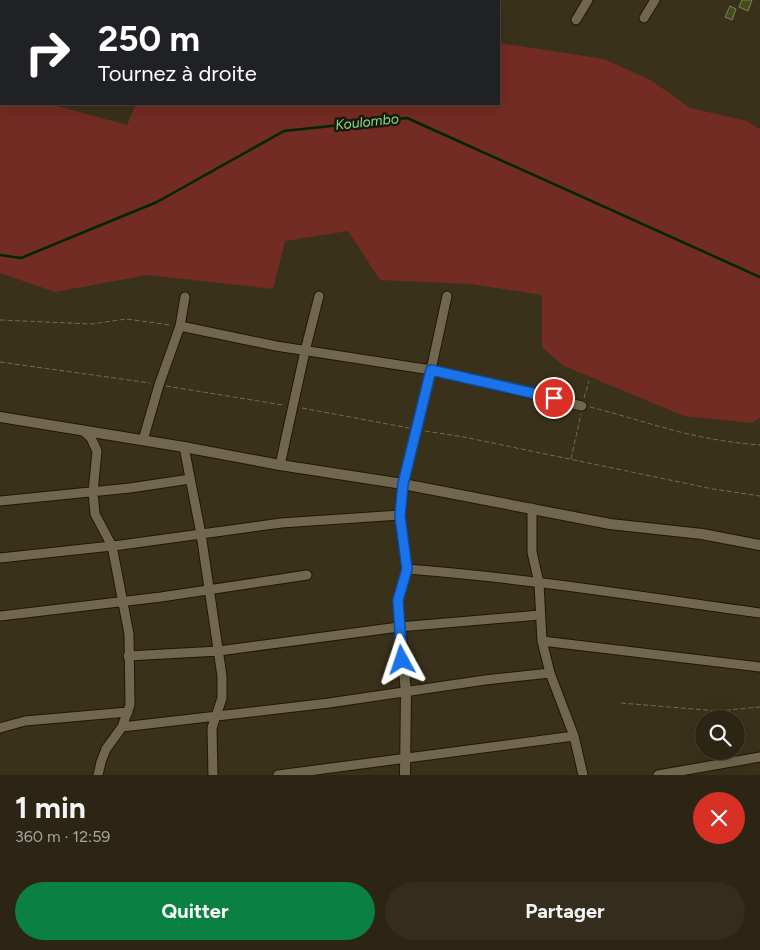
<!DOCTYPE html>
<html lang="fr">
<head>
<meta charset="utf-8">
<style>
	:root { --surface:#2c2514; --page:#342d1d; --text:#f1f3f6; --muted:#a6a5a0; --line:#484234; --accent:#0b8043 }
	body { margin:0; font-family:Figtree,sans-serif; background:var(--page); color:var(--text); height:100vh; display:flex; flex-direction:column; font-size:19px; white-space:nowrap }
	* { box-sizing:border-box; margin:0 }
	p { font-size:16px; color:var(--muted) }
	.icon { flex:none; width:28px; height:28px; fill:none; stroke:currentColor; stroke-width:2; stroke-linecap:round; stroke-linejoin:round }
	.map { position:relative; height:775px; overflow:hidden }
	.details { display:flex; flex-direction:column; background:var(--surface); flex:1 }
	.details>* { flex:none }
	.hud { position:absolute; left:0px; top:0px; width:500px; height:105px; box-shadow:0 5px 20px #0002,0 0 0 1px var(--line); background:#202124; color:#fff; overflow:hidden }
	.tools { position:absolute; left:695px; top:710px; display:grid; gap:10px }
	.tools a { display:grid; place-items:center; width:50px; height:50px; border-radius:50%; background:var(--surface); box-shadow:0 5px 20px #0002,0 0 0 1px var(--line); font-size:25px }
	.pin { position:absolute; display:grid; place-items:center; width:42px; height:42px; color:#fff; margin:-21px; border:2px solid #fff; border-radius:50%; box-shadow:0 1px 5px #0007 }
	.me { position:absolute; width:55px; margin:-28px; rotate:355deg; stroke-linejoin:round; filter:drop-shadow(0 0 4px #0008) }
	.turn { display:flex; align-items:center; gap:18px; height:105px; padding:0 15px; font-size:22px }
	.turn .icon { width:65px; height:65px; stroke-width:2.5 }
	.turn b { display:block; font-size:35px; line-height:42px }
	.round { display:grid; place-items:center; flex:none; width:52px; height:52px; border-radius:26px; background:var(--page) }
	.summary { display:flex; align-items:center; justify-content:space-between; height:85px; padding:0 15px }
	h1 { font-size:30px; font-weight:700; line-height:38px }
	.button { display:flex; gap:10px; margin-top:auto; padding:10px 15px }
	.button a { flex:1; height:58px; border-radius:30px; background:var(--accent); color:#fff; font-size:20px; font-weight:700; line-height:58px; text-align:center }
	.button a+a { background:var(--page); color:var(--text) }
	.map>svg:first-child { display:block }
</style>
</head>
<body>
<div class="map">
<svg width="760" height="775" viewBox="0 0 760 775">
	<rect width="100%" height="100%" fill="#3a311b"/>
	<!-- green -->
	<path fill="#732c23" d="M499 43 604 59 652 81 690 108 747 121 760 129V418L752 423 684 416 564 366 542 347V295L470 284 380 280 348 231 285 241 273 289 147 275 55 292 0 273V90L1 104H50L127 125 136 104H499Z"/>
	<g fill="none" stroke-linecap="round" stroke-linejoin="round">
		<!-- stream -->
		<path stroke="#002704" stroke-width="2.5" d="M0 255 21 258 157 202 284 131 407 118 760 277"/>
	</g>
	<!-- building -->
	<path fill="#454c17" stroke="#7c8068" d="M742 0H752L748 11 739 7Z
		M730 6 736 9 732 20 725 17Z"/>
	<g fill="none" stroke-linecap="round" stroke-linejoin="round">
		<!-- minor casing -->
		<g stroke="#211804" stroke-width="11">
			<path id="minor" d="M20 1 21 0
				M81 1V0
				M139 1V0
				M644 18 655 0
				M576 20 588 0
				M0 64 1 59
				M180 326 276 346 431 370 582 406
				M82 430 91 438 97 451 93 492 95 514 112 546 129 634 130 705 122 727 106 749 101 762 98 775
				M143 440 159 385 180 326 185 297
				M184 447 201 534 222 676V698L212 728 213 775
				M280 465 305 351 319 296
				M403 484 431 370 447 296
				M0 501 130 488 190 479
				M532 508V552L539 583 542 641 550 673 574 736 583 775
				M0 558 121 545 281 523 400 515
				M407 569C525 578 643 597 760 613
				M0 616 161 597 307 575
				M542 641 760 667
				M128 656 219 651 399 627 540 615
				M122 727 329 703 485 680 550 673
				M0 728 25 721 128 712
				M278 775 574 736
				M658 775 760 757"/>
		</g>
		<!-- tertiary casing -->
		<g stroke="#211804" stroke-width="12">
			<path id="tertiary" d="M0 417 184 447 280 465 403 484 610 524 702 534 760 545
				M403 484 400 515 407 569 398 600 406 693 405 775"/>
		</g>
		<!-- path -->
		<path stroke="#736a57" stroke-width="1" stroke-dasharray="5 2.5" stroke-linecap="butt" d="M0 320 92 324 126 319 171 325
			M0 362 150 383
			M166 386 283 405
			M584 398 589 381
			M590 407C622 415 652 425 684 433 709 439 734 443 760 445
			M302 408 409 428
			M425 431 464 437 713 489 760 496
			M571 459 581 414
			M621 703 718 711 760 707"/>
		<!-- minor -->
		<use href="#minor" stroke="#716750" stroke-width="9"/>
		<!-- tertiary -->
		<use href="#tertiary" stroke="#716750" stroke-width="10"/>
	</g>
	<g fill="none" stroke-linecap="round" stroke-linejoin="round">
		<!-- route casing -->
		<g stroke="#114b97" stroke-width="12">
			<path id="route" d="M402 660 398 600 407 569 400 516 403 484 431 370 554 398"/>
		</g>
		<!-- route -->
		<use href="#route" stroke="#1a73e8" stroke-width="9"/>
	</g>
	<g text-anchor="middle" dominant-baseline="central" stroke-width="5" stroke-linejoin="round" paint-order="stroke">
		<!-- water labels -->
		<g font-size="14" font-style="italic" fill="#84e387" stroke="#1d1910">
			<text transform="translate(367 122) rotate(-6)">Koulombo</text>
		</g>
	</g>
</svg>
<div class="tools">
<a><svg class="icon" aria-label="search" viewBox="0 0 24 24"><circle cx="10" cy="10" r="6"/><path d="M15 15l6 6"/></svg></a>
</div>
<div class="pin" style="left:554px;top:398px;background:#d93025"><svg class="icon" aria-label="arrive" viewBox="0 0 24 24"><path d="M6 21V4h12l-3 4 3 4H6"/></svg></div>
<svg class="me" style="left:402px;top:660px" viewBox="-20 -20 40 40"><path d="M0-17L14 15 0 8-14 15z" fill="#1a73e8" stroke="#fff" stroke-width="4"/></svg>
<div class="hud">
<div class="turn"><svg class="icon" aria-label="right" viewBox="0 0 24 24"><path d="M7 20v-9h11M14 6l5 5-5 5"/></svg><div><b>250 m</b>Tournez à droite</div></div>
</div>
</div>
<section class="details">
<div class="summary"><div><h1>1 min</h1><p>360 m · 12:59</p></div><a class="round" style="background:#d93025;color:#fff"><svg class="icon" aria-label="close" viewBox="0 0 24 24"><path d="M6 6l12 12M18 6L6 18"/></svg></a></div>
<div class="button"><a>Quitter</a><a>Partager</a></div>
</section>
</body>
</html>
